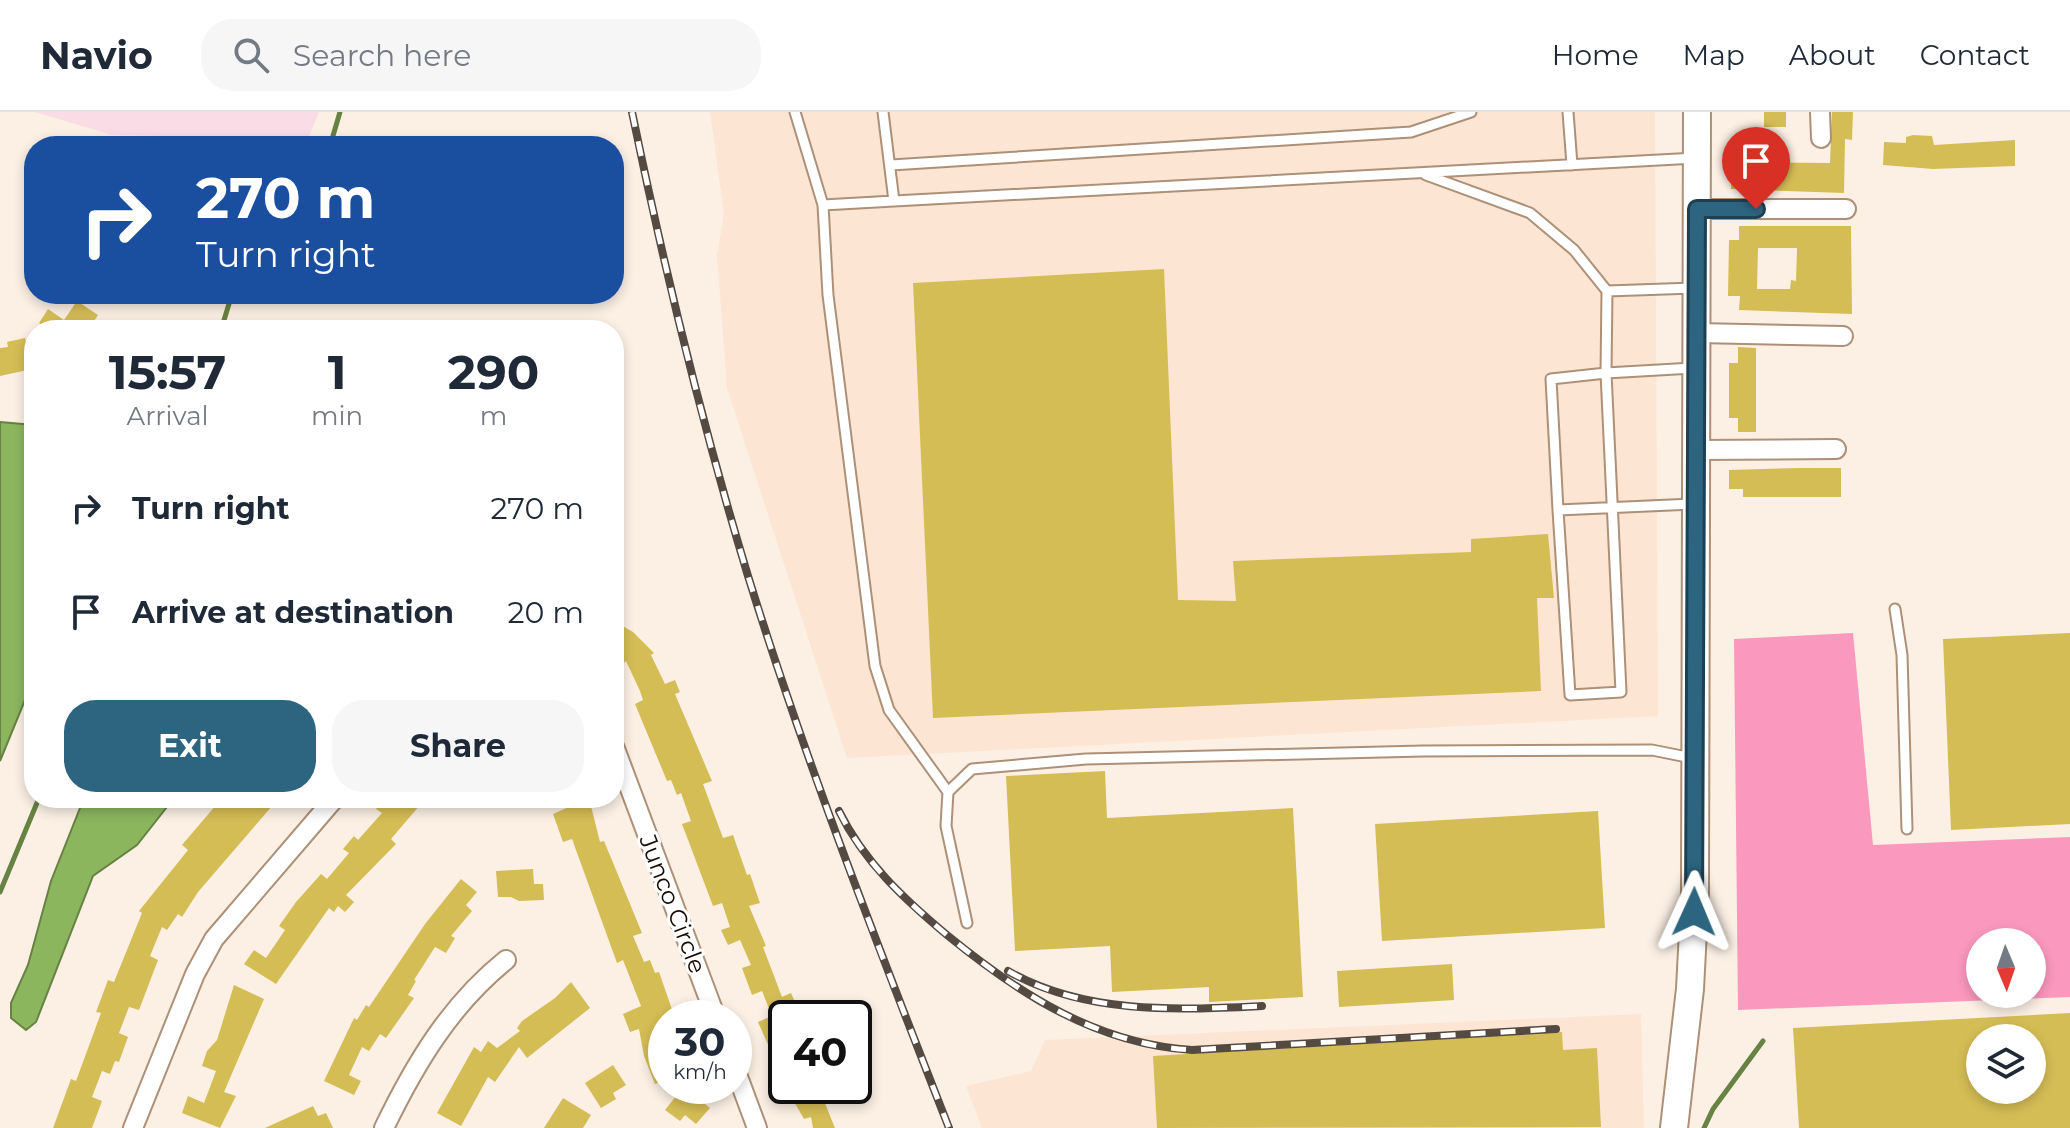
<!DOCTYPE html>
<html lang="en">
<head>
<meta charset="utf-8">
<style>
	:root { --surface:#fff; --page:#f6f6f7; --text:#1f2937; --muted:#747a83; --line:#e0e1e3; --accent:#2d647f }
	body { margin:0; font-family:Montserrat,sans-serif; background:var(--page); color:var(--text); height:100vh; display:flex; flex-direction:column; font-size:30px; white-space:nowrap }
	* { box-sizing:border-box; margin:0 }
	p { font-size:26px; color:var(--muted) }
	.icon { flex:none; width:44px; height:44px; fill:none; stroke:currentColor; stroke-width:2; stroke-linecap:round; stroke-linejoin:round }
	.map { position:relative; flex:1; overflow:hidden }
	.drawer { position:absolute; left:24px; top:208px; width:600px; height:488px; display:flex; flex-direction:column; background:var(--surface); border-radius:32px; box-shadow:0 4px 12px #0003 }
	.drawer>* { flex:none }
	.top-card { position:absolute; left:24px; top:24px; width:600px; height:168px; border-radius:32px; box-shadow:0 4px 12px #0003; background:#1a4fa0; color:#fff; overflow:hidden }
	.needle { width:52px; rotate:178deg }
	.tools { position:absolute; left:1966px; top:816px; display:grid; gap:16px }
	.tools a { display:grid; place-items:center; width:80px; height:80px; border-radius:50%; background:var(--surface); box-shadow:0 4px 12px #0003; font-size:40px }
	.speed { position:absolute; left:648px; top:888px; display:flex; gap:16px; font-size:40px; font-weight:700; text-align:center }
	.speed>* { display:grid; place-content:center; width:104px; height:104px; border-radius:50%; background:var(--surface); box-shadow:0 4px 12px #0003; line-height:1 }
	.speed small { font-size:20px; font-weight:400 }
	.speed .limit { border:4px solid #111; border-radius:12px; background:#fff; color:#111 }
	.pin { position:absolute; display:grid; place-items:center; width:68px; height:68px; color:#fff; margin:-82px -34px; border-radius:50% 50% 50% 0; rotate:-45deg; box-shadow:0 0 8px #0007 }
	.pin .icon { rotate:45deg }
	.me { position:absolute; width:88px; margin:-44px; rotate:1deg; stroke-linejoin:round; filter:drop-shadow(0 0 6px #0008) }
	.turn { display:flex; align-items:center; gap:28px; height:168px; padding:0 40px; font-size:36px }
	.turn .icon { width:104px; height:104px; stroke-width:2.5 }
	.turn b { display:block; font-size:56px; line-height:68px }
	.eta { display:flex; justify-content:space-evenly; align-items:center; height:136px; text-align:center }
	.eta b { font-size:48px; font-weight:700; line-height:56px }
	.button { display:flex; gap:16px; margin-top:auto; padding:16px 40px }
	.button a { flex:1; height:92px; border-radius:32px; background:var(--accent); color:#fff; font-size:32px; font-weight:700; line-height:92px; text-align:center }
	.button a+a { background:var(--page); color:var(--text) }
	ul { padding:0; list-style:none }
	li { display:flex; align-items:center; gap:24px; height:104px; padding:0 40px }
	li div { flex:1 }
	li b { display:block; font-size:30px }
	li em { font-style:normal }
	header { display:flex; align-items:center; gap:48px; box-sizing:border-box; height:112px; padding:0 40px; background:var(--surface); border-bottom:2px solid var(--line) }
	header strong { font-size:38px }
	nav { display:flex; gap:44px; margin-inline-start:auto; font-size:28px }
	.search { width:560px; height:72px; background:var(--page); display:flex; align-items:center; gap:20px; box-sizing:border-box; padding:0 28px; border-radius:32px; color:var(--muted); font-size:30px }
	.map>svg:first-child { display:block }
</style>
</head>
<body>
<header>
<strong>Navio</strong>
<div class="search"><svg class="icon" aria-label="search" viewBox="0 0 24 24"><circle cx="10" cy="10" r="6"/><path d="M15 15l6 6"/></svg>Search here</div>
<nav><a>Home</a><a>Map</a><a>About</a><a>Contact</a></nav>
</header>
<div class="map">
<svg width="2070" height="1016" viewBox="0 0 2070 1016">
	<rect width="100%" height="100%" fill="#fcf0e5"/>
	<!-- built -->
	<path fill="#fce5d2" d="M710 0H1655L1658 604 847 646 727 276 717 144 724 102Z
		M1641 902 1644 1016H982L966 974 1031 959 1045 928Z"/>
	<!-- green -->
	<path fill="#f9dce6" d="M35 0H319L308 27 112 23Z"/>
	<!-- forest -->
	<path fill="#fa98be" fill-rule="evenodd" d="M1853 521 1873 733 2070 725V885L1738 898 1734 527ZM1980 830H2032V882H1980Z"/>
	<!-- water -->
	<path fill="#8bb65e" stroke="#678243" stroke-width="2" d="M0 310 34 313V566L0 649Z
		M84 686H174L137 733 93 764 36 910 26 918 11 906V891L28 853 51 769Z"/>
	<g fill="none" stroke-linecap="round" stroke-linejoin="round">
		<!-- stream -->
		<path stroke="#678243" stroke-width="5" d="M330 34 340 0
			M221 218 232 182
			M0 780 39 686
			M1704 1016 1713 997 1763 929"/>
	</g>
	<!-- building -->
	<path fill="#d5bd55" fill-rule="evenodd" d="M1764 0H1786V15H1764Z
		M1832 0H1853L1852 28 1845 27 1844 81 1731 77V58H1745L1746 50 1830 51Z
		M1913 23 1932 24 1934 33 2015 28V54L1933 57 1883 53 1884 30 1906 31V25Z
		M1739 114H1851L1852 202 1739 198 1740 184H1728L1729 128H1739ZM1758 136H1797L1796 169 1791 168 1790 177H1757Z
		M1164 157 1178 488 1236 489 1233 449 1471 440V427L1548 422 1554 486H1537L1541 579 933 606 913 171Z
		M77 189 98 203 88 218H49L39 211 48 197 64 208Z
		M25 226 32 257 0 264V236L8 235 7 230Z
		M1738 235 1756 236V320H1738V306H1729V251H1738Z
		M1799 356H1841V385H1743V377H1729V358Z
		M614 509 633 520 654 541 651 543 665 572 675 568 680 580 675 582 712 669 703 672 723 726 733 723 747 763 750 762 760 791 749 794 766 834 763 835 782 885 791 881 802 906H786V973L758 910 772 904 762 879 752 883 742 856 751 853 740 828 728 833 721 818 730 815 722 791 713 794 682 712 691 709 681 681 677 683 671 668 667 669 635 592 643 588 640 579 626 549 614 561Z
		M2070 521V712L1951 718 1943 527Z
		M1105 659 1107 706 1293 696 1303 885 1209 890V875L1112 880 1110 834 1015 839 1006 664Z
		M222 686H279L198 780 182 805 178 802 167 818 162 815 150 844 158 848 139 898 129 895 119 921 128 925 119 950 115 949 110 962 102 959 92 985 102 989 92 1016H53L71 967 76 969 101 901 96 900 108 868 114 870 142 801 139 799 188 738 182 733Z
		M385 686H426L391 727 396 732 346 783 354 790 345 800 338 794 334 800 329 796 276 872 244 852 254 838 266 846 285 818 279 814 296 790 321 762 327 767 349 741 343 737 354 724 358 728 382 701 376 697Z
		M589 686 600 730 604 729 642 821 633 824 644 850 650 848 655 861 659 860 675 906H666V968L655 972 644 944 639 917 630 920 623 902 641 894 623 848 617 851 572 727 563 730 553 702Z
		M1598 699 1605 816 1382 829 1375 712Z
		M533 757 534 772H543L544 788 519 789 511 785H498L496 759Z
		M461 767 477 780 466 793 472 799 451 824 455 826 446 841 435 835 414 868 416 869 408 883 414 886 386 926 380 922 369 939 362 935 349 963 361 969 354 983 324 969 354 906 357 908 366 893 369 895 425 812Z
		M1452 852 1454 888 1339 895 1337 859Z
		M571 870 590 896 527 946 519 935 495 970 488 965 461 1014 437 1001 474 935 481 940 488 929 497 936 520 919 517 916 522 909 555 886Z
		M234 873 264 887 224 980 236 984 220 1016 182 1001 188 984 204 991 216 959 202 954 207 939 217 928Z
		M2070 901V1016H1799L1793 916ZM1980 926H2032V978H1980Z
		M1562 920 1563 938 1597 936 1601 1015 1157 1016 1153 944Z
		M613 953 626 973 613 981 616 987 601 996 585 971Z
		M684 974H697L706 981 700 988 710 996 696 1012 685 1003 680 1009 665 998Z
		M785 974H818L835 1016H813L811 1005 804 1007Z
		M563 986 591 1003 583 1016H544Z
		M313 994 318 1004 326 1001 333 1016H265Z"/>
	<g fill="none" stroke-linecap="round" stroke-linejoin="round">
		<!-- lane casing -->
		<g stroke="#ad9077" stroke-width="13">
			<path id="lane" d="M795 0 823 93 894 89
				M883 0 894 89 1696 46
				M1568 0 1572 53
				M891 53 1411 20 1471 0
				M1426 63 1530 101 1574 138 1607 179
				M823 93 828 183 875 554 889 598 948 680
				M1693 392 1558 398 1570 583 1621 580 1606 261 1693 256
				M1558 398 1551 267 1606 261 1607 179 1694 176
				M1895 497 1902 543 1907 717
				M967 811 946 714 948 680 972 657 1086 647 1423 639 1652 638 1692 646"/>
		</g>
		<!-- street casing -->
		<g stroke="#ad9077" stroke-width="22">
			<path id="street" d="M1820 0 1821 26
				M1697 97H1846
				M1697 221 1843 224
				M1696 338 1836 337
				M614 634 716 906
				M734 954 757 1016
				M133 1016 195 862 214 827 335 686
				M384 1016C415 952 450 893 506 848"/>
		</g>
		<!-- secondary casing -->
		<g stroke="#ad9077" stroke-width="30">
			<path id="secondary" d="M1674 1016 1690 877 1695 780 1697 0"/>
		</g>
		<!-- lane -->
		<use href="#lane" stroke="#fff" stroke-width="9"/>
		<!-- street -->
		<use href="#street" stroke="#fff" stroke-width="18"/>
		<!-- secondary -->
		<use href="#secondary" stroke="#fff" stroke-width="26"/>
		<!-- rail casing -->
		<g stroke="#544a42" stroke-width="8">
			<path id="rail" d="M632 0C664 156 702 312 748 464 806 651 878 834 949 1016
				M839 699C864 750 904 787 947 823 1019 882 1097 932 1192 938L1556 917
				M1008 859C1085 903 1177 898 1262 894"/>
		</g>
		<!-- rail -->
		<use href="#rail" stroke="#fff" stroke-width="5" stroke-dasharray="15" stroke-linecap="butt"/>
	</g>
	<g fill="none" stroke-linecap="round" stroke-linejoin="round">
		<!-- route casing -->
		<g stroke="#1d4153" stroke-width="20">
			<path id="route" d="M1694 800 1697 97H1756"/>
		</g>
		<!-- route -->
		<use href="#route" stroke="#2d647f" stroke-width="14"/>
	</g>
	<g text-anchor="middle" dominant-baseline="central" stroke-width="6" stroke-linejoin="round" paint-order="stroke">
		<!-- street labels -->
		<g font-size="24" fill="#140a03" stroke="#fff">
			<text transform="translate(673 792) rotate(69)">Junco Circle</text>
		</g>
	</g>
</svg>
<div class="tools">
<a><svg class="needle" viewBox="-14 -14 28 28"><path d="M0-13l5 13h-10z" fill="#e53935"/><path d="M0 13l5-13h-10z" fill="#747a83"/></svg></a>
<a><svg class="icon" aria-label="layers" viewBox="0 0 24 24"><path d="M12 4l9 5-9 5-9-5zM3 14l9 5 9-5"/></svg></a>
</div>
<div class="speed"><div>30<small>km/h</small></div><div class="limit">40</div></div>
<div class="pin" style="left:1756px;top:97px;background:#d93025"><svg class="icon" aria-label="arrive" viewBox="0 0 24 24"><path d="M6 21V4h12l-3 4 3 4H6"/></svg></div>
<svg class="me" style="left:1694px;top:800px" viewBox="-20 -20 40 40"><path d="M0-17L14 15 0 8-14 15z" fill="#2d647f" stroke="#fff" stroke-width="4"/></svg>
<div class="top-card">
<div class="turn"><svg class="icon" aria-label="right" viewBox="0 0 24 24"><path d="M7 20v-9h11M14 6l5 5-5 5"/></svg><div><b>270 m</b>Turn right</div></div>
</div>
<section class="drawer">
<div class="eta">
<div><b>15:57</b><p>Arrival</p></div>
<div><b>1</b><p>min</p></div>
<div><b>290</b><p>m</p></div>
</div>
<ul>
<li><svg class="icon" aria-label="right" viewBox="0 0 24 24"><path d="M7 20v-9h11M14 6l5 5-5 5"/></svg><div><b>Turn right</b></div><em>270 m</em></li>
<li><svg class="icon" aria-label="arrive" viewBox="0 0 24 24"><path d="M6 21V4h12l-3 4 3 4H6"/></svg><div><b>Arrive at destination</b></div><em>20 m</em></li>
</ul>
<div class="button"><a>Exit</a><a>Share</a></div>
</section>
</div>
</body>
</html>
